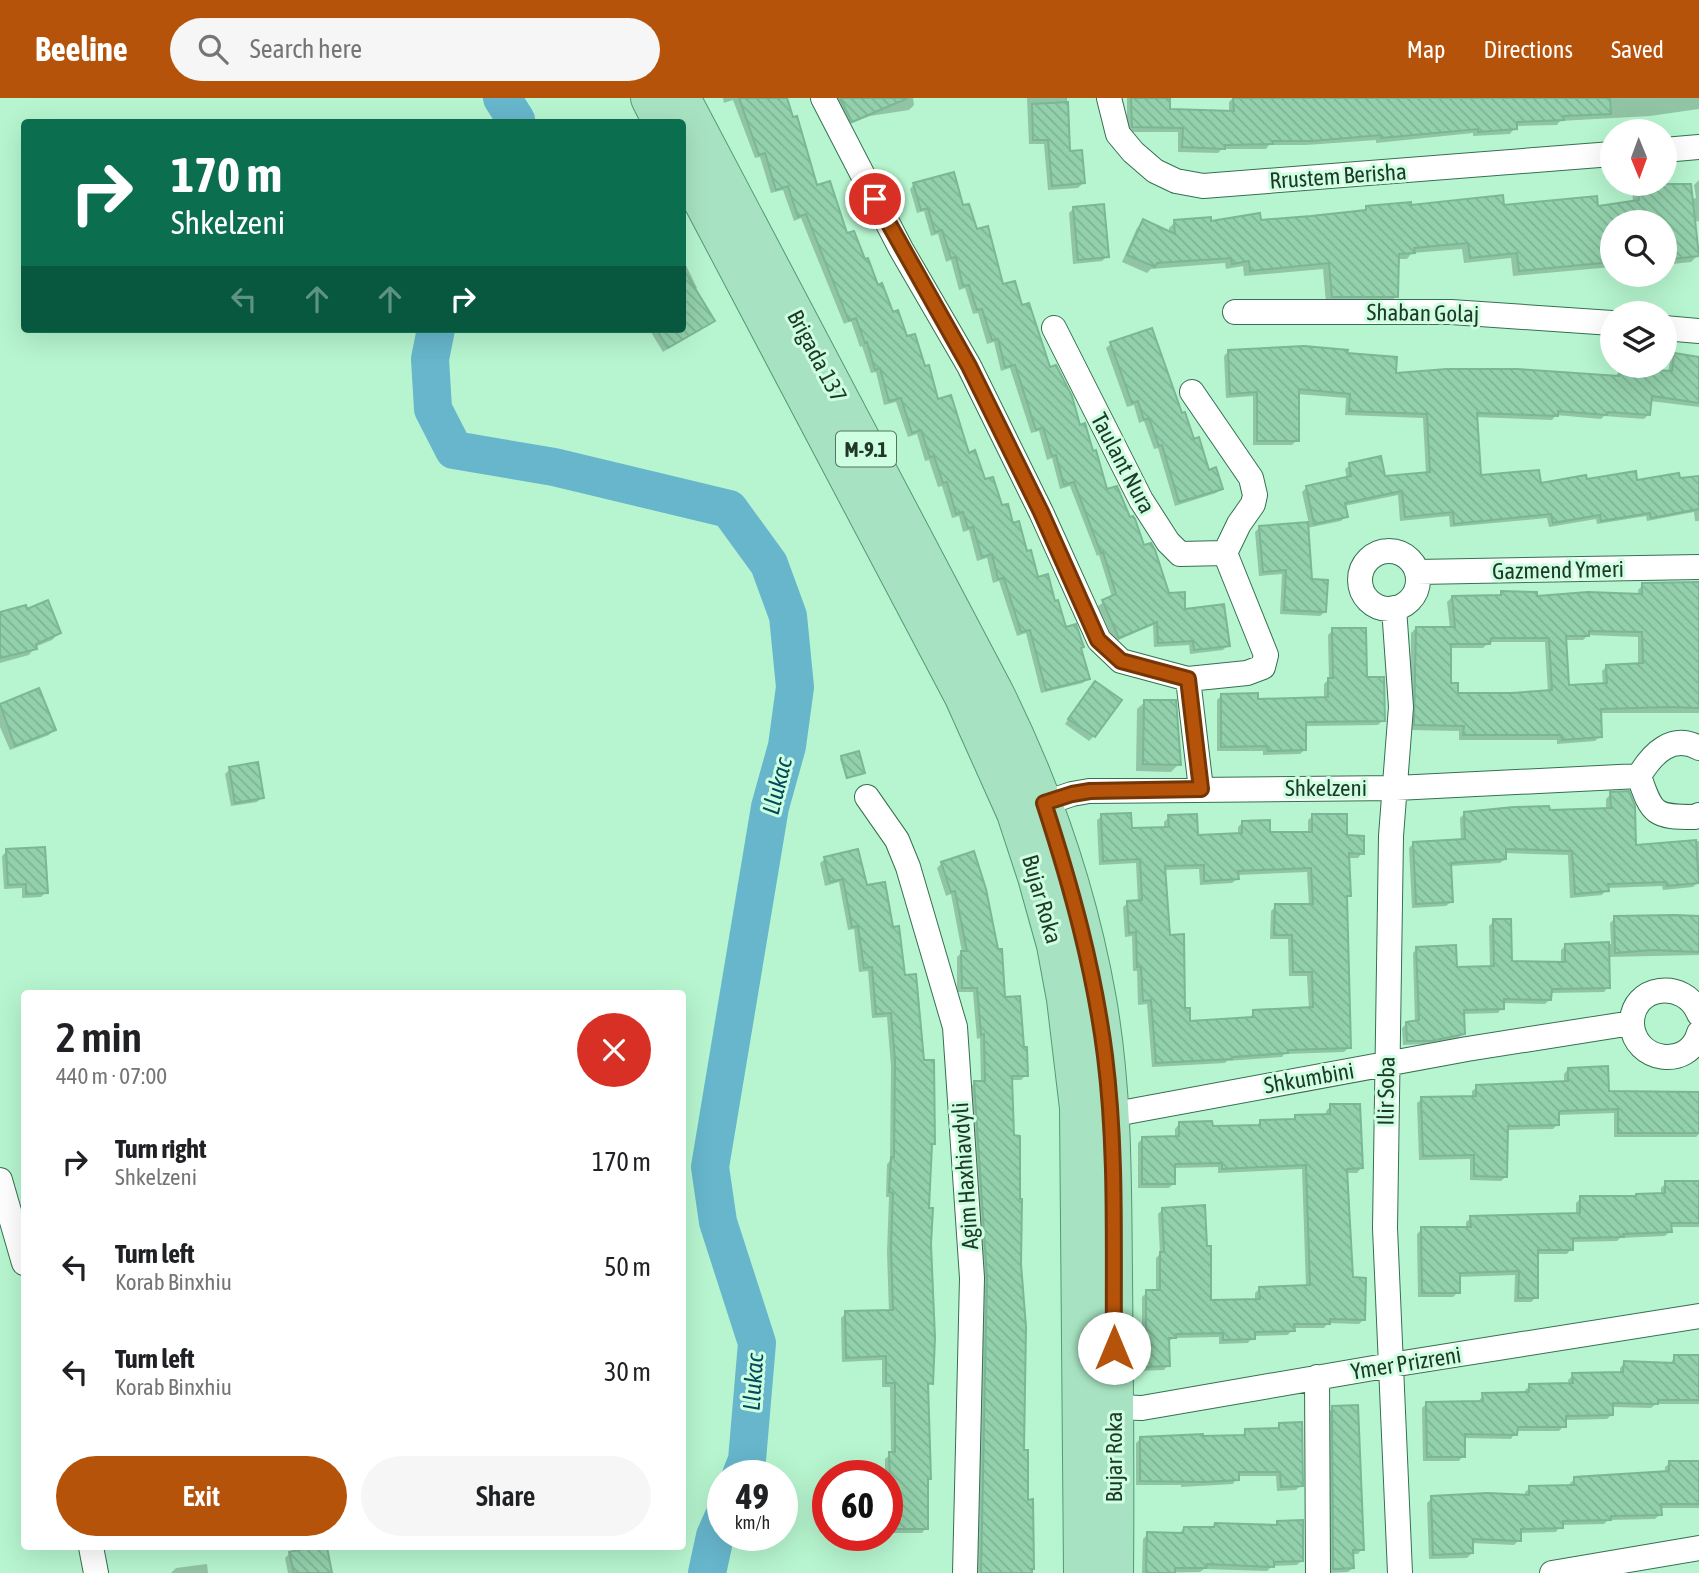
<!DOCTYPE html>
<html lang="en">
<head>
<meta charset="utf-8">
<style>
	:root { --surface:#fff; --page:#f6f6f6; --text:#202124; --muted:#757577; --accent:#b45309 }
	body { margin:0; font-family:"Asap Condensed",sans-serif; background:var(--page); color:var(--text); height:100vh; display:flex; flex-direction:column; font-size:26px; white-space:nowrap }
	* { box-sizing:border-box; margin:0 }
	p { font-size:23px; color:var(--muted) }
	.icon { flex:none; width:38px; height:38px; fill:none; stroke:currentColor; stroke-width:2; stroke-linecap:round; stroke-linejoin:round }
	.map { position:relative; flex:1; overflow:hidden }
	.side { position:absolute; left:21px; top:892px; width:665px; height:560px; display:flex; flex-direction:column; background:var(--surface); border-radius:7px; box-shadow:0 7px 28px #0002 }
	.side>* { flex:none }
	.top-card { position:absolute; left:21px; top:21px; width:665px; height:214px; border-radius:7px; box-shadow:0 7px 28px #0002; background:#0b6e4f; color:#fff; overflow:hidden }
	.needle { width:46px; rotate:179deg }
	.buttons { position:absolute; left:1600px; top:21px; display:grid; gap:14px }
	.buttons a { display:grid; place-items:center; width:77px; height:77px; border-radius:50%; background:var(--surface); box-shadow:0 7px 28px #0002; font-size:35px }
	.speed { position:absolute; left:707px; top:1362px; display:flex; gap:14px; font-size:35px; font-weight:700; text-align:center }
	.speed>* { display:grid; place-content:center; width:91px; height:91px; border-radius:50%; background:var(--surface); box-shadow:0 7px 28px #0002; line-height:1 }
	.speed small { font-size:18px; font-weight:400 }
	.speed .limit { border:10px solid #d22; background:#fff; color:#111 }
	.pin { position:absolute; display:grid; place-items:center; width:60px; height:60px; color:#fff; margin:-30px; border:4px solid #fff; border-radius:50%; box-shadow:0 2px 7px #0007 }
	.me { position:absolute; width:77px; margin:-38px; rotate:0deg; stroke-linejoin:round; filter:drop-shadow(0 0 5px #0008) }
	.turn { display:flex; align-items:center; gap:24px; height:147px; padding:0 35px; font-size:32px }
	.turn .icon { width:91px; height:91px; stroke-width:2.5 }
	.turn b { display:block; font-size:49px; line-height:60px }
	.lanes { display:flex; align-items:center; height:66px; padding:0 35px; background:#0003; justify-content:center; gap:35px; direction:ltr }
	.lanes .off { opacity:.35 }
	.round { display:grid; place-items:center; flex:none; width:74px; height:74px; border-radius:37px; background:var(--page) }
	.overview { display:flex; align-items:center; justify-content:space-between; height:119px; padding:0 35px }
	h1 { font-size:42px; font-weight:600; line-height:52px }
	.primary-button { display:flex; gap:14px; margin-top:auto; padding:14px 35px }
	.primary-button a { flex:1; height:80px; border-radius:42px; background:var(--accent); color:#fff; font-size:28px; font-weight:600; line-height:80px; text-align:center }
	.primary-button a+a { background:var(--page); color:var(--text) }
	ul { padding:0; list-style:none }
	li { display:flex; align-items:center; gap:21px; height:105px; padding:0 35px }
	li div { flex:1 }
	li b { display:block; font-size:26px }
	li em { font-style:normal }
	header { display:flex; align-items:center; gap:42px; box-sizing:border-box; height:98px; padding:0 35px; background:var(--accent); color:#fff }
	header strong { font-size:33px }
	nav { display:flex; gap:38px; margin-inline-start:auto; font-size:24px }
	.search { width:490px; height:63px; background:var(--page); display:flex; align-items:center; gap:18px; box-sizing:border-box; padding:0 24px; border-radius:38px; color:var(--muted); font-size:26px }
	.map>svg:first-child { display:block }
</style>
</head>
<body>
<header>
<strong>Beeline</strong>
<div class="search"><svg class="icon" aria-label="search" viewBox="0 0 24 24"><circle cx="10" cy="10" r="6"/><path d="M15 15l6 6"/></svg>Search here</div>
<nav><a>Map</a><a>Directions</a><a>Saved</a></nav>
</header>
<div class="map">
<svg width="1699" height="1475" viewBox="0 0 1699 1475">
	<defs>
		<pattern id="building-back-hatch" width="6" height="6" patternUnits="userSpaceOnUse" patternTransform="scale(1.75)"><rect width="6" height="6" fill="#93d1ac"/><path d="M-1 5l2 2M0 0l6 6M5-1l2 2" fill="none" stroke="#7eb494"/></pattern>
	</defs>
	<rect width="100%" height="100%" fill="#b6f5cf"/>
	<!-- shadow -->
	<path fill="#0003" fill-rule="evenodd" d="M723 0H785L815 90 877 189 906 240 937 303 1012 427 1037 481 1054 505 1065 531 1080 550 1088 580 1083 585 1041 595 1026 535 1017 538 999 483 993 485 987 460 977 463 969 432 963 434 959 418 952 420 942 388 938 389 929 362 925 363 917 336 908 339 896 304 884 307 876 274 871 275 862 248 860 249 851 223 844 226 801 120 794 123 783 92 771 95 760 59 755 60 733 2 724 5Z
		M834 0H913L914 7 909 12 870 18 847 27Z
		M1027 0H1067L1069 55 1083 85 1078 90 1048 92 1044 46H1029Z
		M1127 0H1168V13L1229 15V4L1233 0H1699V11L1650 18 1560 23 1557 27 1516 28 1510 36 1473 38V35L1376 45V42L1306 47H1269L1266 51H1222L1218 55 1178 54V34H1127Z
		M1699 82V123L1694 124 1698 157 1691 164 1664 167V124H1612V169L1513 178 1511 160 1464 165 1462 151 1412 155 1407 161H1397L1396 198 1390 205H1326L1323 171 1244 178 1243 168 1226 171 1225 165 1151 171 1147 175 1122 164 1137 130 1143 124 1169 135V130L1175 124H1260L1362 114 1367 109 1597 110 1633 105 1632 86H1662L1663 104 1696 100 1694 87Z
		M914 86 962 109 1002 188 1021 209 1049 271 1079 329 1106 394 1143 449 1167 497 1184 513 1228 547 1223 552 1190 556 1189 547 1154 549 1153 527 1114 544 1098 508 1112 499 1099 457 1097 458 1070 388 1060 391 1052 360 1047 362 1039 333 1031 335 1010 270 1001 273 994 244 987 246 978 215 973 216 965 190 959 192 951 162 946 164 938 136 931 138 924 113 917 115 910 91Z
		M1074 110 1107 158 1102 163 1073 166 1069 115Z
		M684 163 697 190 695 192 713 222 663 254 649 231H682Z
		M1151 232 1181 318 1208 374 1221 391 1216 395 1175 408 1158 350 1154 351 1144 323 1139 325 1134 307 1127 309 1106 250 1111 246Z
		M1228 254 1345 257 1394 277 1615 280 1620 271 1668 275 1670 262 1675 257 1699 260V309L1650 303 1649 316 1644 321 1604 318 1601 321 1556 317 1552 322 1475 319 1479 379 1539 387 1586 383 1636 384 1699 379V423H1695L1694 414 1647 423 1646 418 1597 426 1596 421 1549 429 1547 420 1450 429 1449 418 1400 423 1398 397 1344 408 1346 418 1341 423 1307 430 1310 482 1325 514 1320 518 1280 516 1282 476 1259 478 1255 434 1260 429 1309 426 1302 394 1307 389 1347 381 1345 371 1350 367 1384 379 1426 376 1423 320 1345 317 1346 300 1297 296V342L1292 347H1253V298L1226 300 1224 258Z
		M1643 487 1699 495V615H1599L1600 638 1595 643 1557 646V642H1459V633L1410 632 1411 535 1416 530H1450L1447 504 1452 499H1498L1501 495 1535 500 1638 498V492ZM1588 537 1638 539V567L1607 568 1602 573 1603 587 1567 589 1565 542H1583ZM1489 544H1545L1548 594 1456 597 1449 586V550H1483Z
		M26 513 59 535 52 542 35 549 29 557 0 565V515Z
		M1333 532 1366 581 1383 622 1378 627 1304 628 1305 651 1300 656 1263 657V653H1217V602L1221 598 1256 603 1324 601V586L1329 581 1328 537Z
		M1090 590 1094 638 1089 643 1065 626Z
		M38 593 53 632 49 637 10 652 0 629V608Z
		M1145 604 1179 666 1171 674 1136 673 1137 611Z
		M842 659 863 675 846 681 840 661Z
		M230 671 262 700 257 704 231 708 225 676Z
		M1611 696 1634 748 1699 743V776H1697L1698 784 1693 789 1663 792 1662 788 1607 790 1602 797 1570 800 1568 757 1504 755 1505 761 1500 765 1450 768 1451 804 1446 808 1412 810 1409 750 1414 745 1461 743 1460 720 1464 716 1606 711V701Z
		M1102 718 1130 732 1164 730V724L1169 719 1197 739 1238 737V729L1243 724 1268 736H1308V722L1313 718 1345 739 1362 755 1358 760H1347L1349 798 1345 802 1349 949 1344 954 1284 956 1282 959 1227 963 1225 965 1152 969 1147 906 1138 907 1137 873H1133L1132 838 1125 839 1123 809 1128 805 1138 804 1136 765 1099 767 1097 722ZM1199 771 1200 787 1232 785 1237 781V777L1307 774 1309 807 1276 808 1271 813 1270 841H1288L1289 878H1307L1309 911 1254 914 1249 921 1189 924 1184 912 1169 839 1163 772Z
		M7 753 46 794 41 799 22 800V790L4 791 2 758Z
		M973 755 1003 901 1026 977 1021 982H1011L1019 1166 1022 1353 1033 1471 1030 1475H976L970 990 974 985H981L980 940 977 941 973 894H957V859L962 854 951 796 946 798 937 770 942 765Z
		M825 761 865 789 903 879 934 1045 930 1049 927 1111 932 1285 926 1290 929 1380 927 1383 926 1430 922 1435H888L887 1377H885V1361L891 1356 890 1289H882V1262L842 1264 841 1220 846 1215 889 1214 887 1154 889 1099H886L887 1066 890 1063 891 968 887 919 872 920 868 873 859 874 854 831 848 832 839 784 825 788 820 765Z
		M1615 820H1699V857L1608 859V889L1604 894 1550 895V901L1545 906 1502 905V910L1498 915 1462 916 1463 936 1458 940 1425 946 1403 947 1402 930 1407 925H1415L1413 855 1417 851 1455 870H1490L1489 828 1494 823 1510 865 1561 866V852L1565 848 1611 846 1610 825Z
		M1568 971 1607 994 1699 995V1036L1696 1039H1614V1015L1557 1017 1558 1026 1553 1031 1506 1032V1078L1501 1083 1470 1082V1061L1419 1062 1417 1005 1422 1001 1472 1000V993L1477 989 1564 985V976Z
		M1331 1008 1361 1070 1357 1075H1346L1351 1181 1364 1221 1359 1226 1328 1225 1324 1230H1293L1288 1237 1253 1238 1248 1245 1219 1246V1239L1174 1240 1167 1244 1168 1267 1164 1272 1136 1273 1135 1257 1142 1252V1199L1147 1194H1156V1160L1160 1156 1158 1116 1162 1112 1210 1204 1255 1202V1195L1260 1190 1306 1189 1302 1071 1218 1075V1069L1173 1070V1086L1169 1090H1138V1045L1143 1040H1175V1031L1179 1026 1211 1030 1256 1028 1260 1024 1292 1022 1296 1019 1326 1018V1013Z
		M1666 1085 1699 1086V1129H1670V1133L1665 1138 1620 1140 1617 1143 1571 1144V1151L1567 1156H1537L1536 1199 1531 1204H1514L1515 1177 1458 1179V1194L1453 1199H1418L1417 1136 1422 1131 1466 1130V1124L1471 1120 1576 1116V1105L1581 1100H1634L1636 1097 1661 1096V1090Z
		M1674 1259H1699V1306H1656L1651 1310 1612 1309V1316L1607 1321 1564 1322V1328L1559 1333H1516L1511 1341 1463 1340V1358L1459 1363H1423L1422 1310 1427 1305 1478 1304 1483 1297 1525 1296V1292L1530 1288 1569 1287 1568 1282 1573 1277 1620 1276V1270L1625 1265 1670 1267Z
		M1333 1310 1362 1451 1358 1456H1352L1353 1470 1348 1474 1329 1475 1328 1315Z
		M1280 1327 1301 1387 1296 1392 1277 1393 1276 1378H1237L1233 1386 1181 1389V1387H1136V1345L1141 1340 1241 1338 1246 1333 1274 1332Z
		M1670 1365H1699V1410H1660V1416L1655 1421 1608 1422 1604 1426 1561 1427 1556 1434 1519 1435V1442L1514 1447 1471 1445 1472 1455 1467 1460 1429 1461 1427 1405 1432 1400 1525 1398V1394L1530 1390 1570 1389V1385L1575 1381 1665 1375V1369Z
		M1278 1424 1301 1463 1297 1467 1272 1468 1267 1473 1204 1471 1200 1474 1142 1475 1143 1441 1148 1436 1179 1435 1184 1431H1211L1215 1426 1273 1429Z
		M325 1449 331 1475H288L285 1460 290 1455Z
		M207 1466 208 1475H171L176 1470Z"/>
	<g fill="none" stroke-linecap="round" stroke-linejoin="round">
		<!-- river -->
		<path stroke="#67b6cc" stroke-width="38" d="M502 0 516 22 515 24
			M436 231 430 261 433 311 454 352 554 369 729 411 769 466 788 518 795 589 787 648 770 709 710 1069 718 1124 757 1245 747 1362 741 1377
			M707 1475 715 1438 723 1420"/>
	</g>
	<!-- building -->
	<path fill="url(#building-back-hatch)" stroke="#7bb794" stroke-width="2" fill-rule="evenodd" d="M739 0H787L793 19 797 18 817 87 830 83 847 135 854 133 865 161 868 160 878 187 882 185 893 214 898 212 907 238 915 236 925 268 929 267 938 301 951 297 969 355 975 352 985 381 993 379 1002 407 1008 406 1013 425 1019 423 1027 453 1031 452 1038 479 1048 476 1055 503 1058 502 1066 529 1076 526 1084 549 1081 550 1090 581 1046 592 1030 532 1021 534 1004 480 998 481 992 456 982 459 973 429 968 430 963 414 956 416 947 384 943 385 934 358 930 359 921 332 912 335 901 300 889 303 880 270 875 272 867 244 865 245 856 220 849 223 806 116 798 119 788 88 776 92 765 55 759 57Z
		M840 0H908L852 24Z
		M1131 0H1170V11L1234 13 1233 0H1610L1611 16 1563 18 1564 22 1517 24V31L1478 34V31L1381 40V37L1312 43H1273V46L1225 47V51L1182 49 1183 30 1132 29Z
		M1068 4 1070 53 1082 52 1085 85 1052 88 1048 42H1033L1032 6Z
		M954 74 963 107 969 106 977 131 988 128 1003 186 1015 183 1022 207 1029 205 1050 269 1056 267 1072 298 1080 327 1085 325 1093 353 1096 352 1107 391 1117 388 1130 419 1133 418 1135 421 1144 447 1151 445 1155 452 1169 495 1185 494V511L1224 506 1230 548 1194 552 1193 543 1158 545 1157 524 1119 540 1102 502 1116 496 1103 454 1101 455 1074 384 1064 387 1056 357 1052 358 1043 329 1036 332 1015 267 1005 269 998 241 992 242 982 211 977 212 969 187 963 188 956 159 951 160 942 132 935 134 928 110 921 112 913 85Z
		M1638 86H1691L1699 158 1664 162V124H1612V164L1519 173 1517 155 1470 160 1468 145 1414 150 1415 155 1399 156 1398 199H1332L1329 165 1250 173 1249 163 1232 166 1231 160 1157 165 1155 169 1127 157 1143 121 1175 136 1174 122 1211 119V123L1260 115 1261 122 1311 118 1366 112V108L1411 104V107L1503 97 1504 107 1597 98 1598 108 1639 102Z
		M1104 106 1109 159 1078 162 1073 109Z
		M682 169 715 223 668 250 656 231H682Z
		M1152 230 1182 315 1185 314 1194 341 1199 339 1209 372 1216 369 1223 391 1179 404 1162 347 1159 348 1149 320 1144 322 1138 303 1132 305 1110 244Z
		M1304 248 1348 252 1347 255 1397 259 1396 275 1447 271H1517L1619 278V270L1672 273 1674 255 1699 259V305L1652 298 1650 317 1608 314 1607 317 1558 313V318L1477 315 1481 377 1539 372 1541 385 1586 377 1587 381 1636 373 1637 382 1679 375 1680 380 1699 378V411L1651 420 1650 415 1601 423 1600 417 1553 425 1551 416 1454 426 1453 414 1405 419 1402 393 1345 405 1348 419 1314 426 1306 388 1351 378 1349 365 1381 358 1385 378 1430 374 1427 316 1349 313 1350 296 1299 291V343H1257V294L1230 296 1228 252Z
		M1308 424 1312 481 1328 482 1326 514 1284 512 1286 472 1263 474 1259 428Z
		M1699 484V610L1669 609 1601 611 1602 639 1562 642 1561 637H1463L1464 628 1414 627 1416 529H1455L1452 498 1501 497V493L1537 494V498L1588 494 1642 496V485ZM1589 533 1642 534 1643 565 1606 567 1607 585 1569 587 1566 538H1589ZM1491 540H1549L1552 592 1511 595H1458V585H1451V546H1490Z
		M48 502 61 535 36 546 37 551 0 560V514L26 507 27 511Z
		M1332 530H1366L1367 579H1384L1385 623 1306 624V652L1268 653 1267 648 1221 649V596L1258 595V601L1328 599V580H1333Z
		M1095 583 1122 602 1095 639 1068 621Z
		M39 590 56 632 15 648 0 606Z
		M1144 602H1176L1181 667 1143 666Z
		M859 653 865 675 847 680 841 658Z
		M258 664 264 700 235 705 229 669Z
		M1629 693 1635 708 1636 747 1696 742 1699 785 1667 788 1666 784 1608 786 1609 793 1575 796 1572 753 1506 751V761L1451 765 1453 804 1416 806 1413 744 1465 741 1464 714 1514 709 1549 708 1550 712 1611 710 1610 694Z
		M1131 715 1132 730 1169 729 1168 717 1197 716 1198 737 1242 735V723L1270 722V734H1312V716H1347V737L1364 738V756L1349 755 1351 798H1347L1351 950 1288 952V955L1232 959V961L1156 965 1151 902 1143 903 1141 869H1137L1136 834 1129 835 1127 803 1142 802 1140 761 1103 763 1101 716ZM1204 767V783L1239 781 1238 773 1311 770 1313 806H1275L1274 837H1292L1293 874H1312L1313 909 1253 912V919L1190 923V910H1185L1184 836 1170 837 1165 768Z
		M45 749 48 795 26 796V786L8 787 6 751Z
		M858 751 867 787 885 784 893 829 899 828 905 877 916 876 924 962H934L935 1046H932L929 1110H933L931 1146 935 1240 933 1286 928 1285 931 1381H928V1431H892V1383H890L889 1354H895V1285H886V1258L846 1260 845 1213 893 1212 891 1148 893 1095 889 1094 891 1059H894L895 962 891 915 876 916 872 869 864 870 858 828 852 829 843 781 830 784 824 759Z
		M974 753 986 791 998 851H1002L1005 899 1020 898 1024 949H1027L1028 978H1012L1014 1037 1020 1038V1101H1022L1021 1166 1026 1229 1024 1352H1028V1402L1033 1401 1034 1471H1032V1475H981L987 1180 974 983H985L984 936 981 937 977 890H962L961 853H967L955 793 951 794 941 764Z
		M1675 817 1699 818V854L1652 852 1615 855 1614 818Z
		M1493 821H1511L1512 863 1565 864V846L1609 844 1610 890 1552 891 1551 902 1504 901V911L1464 912 1465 936 1431 943H1407L1406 924 1419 922 1416 849 1456 847 1457 869 1494 868Z
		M1608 968 1609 993 1699 994V1035H1618V1011L1559 1013V1027L1508 1028 1507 1079 1474 1078V1057L1423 1058 1421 999 1476 998V987L1568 983V970Z
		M1330 1006H1360L1363 1070 1347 1071 1353 1179 1366 1180 1365 1222 1330 1221V1226H1294L1295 1233 1255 1234V1241L1223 1242V1235L1176 1236V1240H1169L1170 1268 1140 1269 1139 1250H1146V1192H1160V1154H1164L1162 1110 1205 1107 1207 1148H1211V1202L1260 1201 1259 1189 1310 1187 1306 1067 1222 1071V1065L1175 1066V1086H1142V1039L1179 1038V1024L1212 1023 1213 1028 1260 1027V1022L1295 1021V1017L1330 1016Z
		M1665 1083H1699V1125H1671L1672 1134 1623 1136 1624 1139 1573 1140V1152H1538V1200H1518L1519 1173 1460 1175V1195H1422L1421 1129H1471L1470 1118 1580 1115V1098H1636V1096L1665 1095Z
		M1674 1257H1699V1302H1658V1306L1613 1305V1317L1566 1318V1329H1518L1517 1337 1465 1336V1359H1427L1426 1304 1483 1303 1482 1295 1529 1294V1286L1573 1285 1572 1275 1623 1274 1624 1263 1674 1265Z
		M1358 1307 1364 1452H1353L1354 1470 1333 1471 1332 1308Z
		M1302 1324 1303 1388 1281 1389 1280 1374H1239V1382L1205 1384 1140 1383V1339L1203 1336V1338L1245 1337V1331L1279 1330V1325Z
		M1669 1363H1699V1406H1661L1662 1417 1611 1418V1422L1563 1423V1430L1521 1431V1443L1473 1441V1455L1433 1457 1431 1398 1487 1395 1529 1397V1388L1574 1387V1379L1669 1373Z
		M1303 1422V1463L1274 1464V1469L1207 1466 1206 1470H1175V1475H1146L1147 1434 1183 1435 1184 1429H1214L1215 1425 1277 1427V1423Z
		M312 1449H327L332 1475H294L289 1454Z"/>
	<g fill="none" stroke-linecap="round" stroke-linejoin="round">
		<!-- street casing -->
		<g stroke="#357150" stroke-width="26">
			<path id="street" d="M823 0 901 151 969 268 1041 414 1099 542 1121 563 1188 581 1201 691
				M1109 0 1118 36 1133 54 1155 73 1176 83 1203 88 1612 56
				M1664 52 1699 49
				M1235 214H1451L1612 225
				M1054 230 1141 402 1168 444 1180 456 1225 455
				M1664 230 1699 233
				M1360 482a29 29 0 1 1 58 0a29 29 0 1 1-58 0Z
				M1417 474 1699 469
				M1394 510 1401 609 1391 738 1385 1130 1400 1475
				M1188 581 1247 575 1263 569 1266 557 1225 455 1239 426 1253 406 1255 397 1251 380 1192 294
				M1699 650C1672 635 1652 656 1639 678 1652 717 1655 719 1695 719L1699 717
				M867 699 897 742 908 769 955 929 972 1180 965 1475
				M1030 710 1072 696 1089 693 1396 690 1639 678
				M1699 916C1685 880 1631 887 1632 926 1634 964 1689 972 1699 935
				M1110 1017 1467 951 1632 925
				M0 1082 24 1165
				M1317 1279 1318 1475
				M1114 1309 1142 1310 1391 1267 1699 1218
				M91 1449 96 1475
				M1552 1475 1699 1450"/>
		</g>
		<!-- primary casing -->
		<g stroke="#529b72" stroke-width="40">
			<path id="primary" d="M650 0 662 24
				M681 0 995 596C1043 693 1078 795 1097 902 1113 993 1112 1085 1113 1178 1114 1277 1115 1376 1114 1475
				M682 64 964 599 1016 715 1037 779 1056 847 1066 901 1079 1010 1083 1475"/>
		</g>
		<!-- street -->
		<use href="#street" stroke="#fff" stroke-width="24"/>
		<!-- primary -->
		<use href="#primary" stroke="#a7e3c2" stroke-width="38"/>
	</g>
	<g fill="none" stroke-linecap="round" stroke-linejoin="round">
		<!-- route casing -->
		<g stroke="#753606" stroke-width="18">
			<path id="route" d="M875 101 969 268 1041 414 1098 542 1121 563 1188 581 1201 691 1090 693 1072 696 1044 705C1071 788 1094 871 1105 958 1117 1054 1113 1153 1114 1250"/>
		</g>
		<!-- route -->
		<use href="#route" stroke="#b45309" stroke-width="12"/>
	</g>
	<g text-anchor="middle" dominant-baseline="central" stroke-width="6" stroke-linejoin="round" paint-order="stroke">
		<!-- shield labels -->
		<rect fill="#cdffe0" stroke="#537460" stroke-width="2" x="836" y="333.5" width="60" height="35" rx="5"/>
		<g font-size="21" font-weight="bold" fill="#1f3829">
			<text x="866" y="351">M-9.1</text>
		</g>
		<!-- street labels -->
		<g font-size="23" fill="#1f3829" stroke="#cdffe0">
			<text transform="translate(1338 78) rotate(-4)">Rrustem Berisha</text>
			<text transform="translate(1423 215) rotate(1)">Shaban Golaj</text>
			<text transform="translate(817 258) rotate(62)">Brigada 137</text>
			<text transform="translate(1123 365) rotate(62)">Taulant Nura</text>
			<text transform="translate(1558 472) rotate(-1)">Gazmend Ymeri</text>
			<text x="1326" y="690">Shkelzeni</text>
			<text transform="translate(1042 801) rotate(74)">Bujar Roka</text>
			<text transform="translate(1309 980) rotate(-10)">Shkumbini</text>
			<text transform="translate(1386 993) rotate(-89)">Ilir Soba</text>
			<text transform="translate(965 1078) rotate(-94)">Agim Haxhiavdyli</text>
			<text transform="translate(1406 1265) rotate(-9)">Ymer Prizreni</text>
			<text transform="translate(1114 1359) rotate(-90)">Bujar Roka</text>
		</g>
		<!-- water labels -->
		<g font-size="24" font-style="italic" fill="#004a5a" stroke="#cdffe0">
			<text transform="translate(777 688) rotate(-76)">Llukac</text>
			<text transform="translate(753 1284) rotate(-86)">Llukac</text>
		</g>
	</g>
</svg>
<div class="buttons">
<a><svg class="needle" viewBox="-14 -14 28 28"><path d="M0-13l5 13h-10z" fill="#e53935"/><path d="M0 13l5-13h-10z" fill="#757577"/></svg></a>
<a><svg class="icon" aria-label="search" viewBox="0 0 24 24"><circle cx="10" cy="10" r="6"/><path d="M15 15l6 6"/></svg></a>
<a><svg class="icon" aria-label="layers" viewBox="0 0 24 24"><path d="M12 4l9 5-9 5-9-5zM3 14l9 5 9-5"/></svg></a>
</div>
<div class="speed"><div>49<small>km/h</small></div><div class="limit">60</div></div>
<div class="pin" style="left:875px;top:101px;background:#d93025"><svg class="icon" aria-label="arrive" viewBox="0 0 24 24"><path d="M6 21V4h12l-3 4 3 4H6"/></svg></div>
<svg class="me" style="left:1114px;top:1250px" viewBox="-20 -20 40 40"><circle r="19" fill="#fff"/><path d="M0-13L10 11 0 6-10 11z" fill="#b45309"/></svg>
<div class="top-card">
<div class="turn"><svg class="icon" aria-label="right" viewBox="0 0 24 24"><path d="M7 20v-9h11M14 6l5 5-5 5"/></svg><div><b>170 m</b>Shkelzeni</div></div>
<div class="lanes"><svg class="icon off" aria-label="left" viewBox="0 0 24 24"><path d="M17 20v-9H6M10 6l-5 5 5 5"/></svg><svg class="icon off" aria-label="ahead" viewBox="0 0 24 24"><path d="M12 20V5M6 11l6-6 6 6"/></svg><svg class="icon off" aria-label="ahead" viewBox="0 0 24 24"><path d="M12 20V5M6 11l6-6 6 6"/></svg><svg class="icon" aria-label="right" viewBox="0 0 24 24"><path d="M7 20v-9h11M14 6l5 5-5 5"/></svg></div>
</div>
<section class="side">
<div class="overview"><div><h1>2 min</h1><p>440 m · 07:00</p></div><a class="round" style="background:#d93025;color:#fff"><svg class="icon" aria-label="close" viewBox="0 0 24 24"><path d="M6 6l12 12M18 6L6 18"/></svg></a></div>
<ul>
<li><svg class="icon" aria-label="right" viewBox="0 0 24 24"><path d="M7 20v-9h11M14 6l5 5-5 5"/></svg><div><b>Turn right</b><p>Shkelzeni</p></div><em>170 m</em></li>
<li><svg class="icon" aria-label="left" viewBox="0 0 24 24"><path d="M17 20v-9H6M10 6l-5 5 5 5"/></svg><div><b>Turn left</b><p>Korab Binxhiu</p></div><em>50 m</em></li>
<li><svg class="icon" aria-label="left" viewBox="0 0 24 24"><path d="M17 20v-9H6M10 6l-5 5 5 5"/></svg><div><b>Turn left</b><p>Korab Binxhiu</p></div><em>30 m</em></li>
</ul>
<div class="primary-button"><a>Exit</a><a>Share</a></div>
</section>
</div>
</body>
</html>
